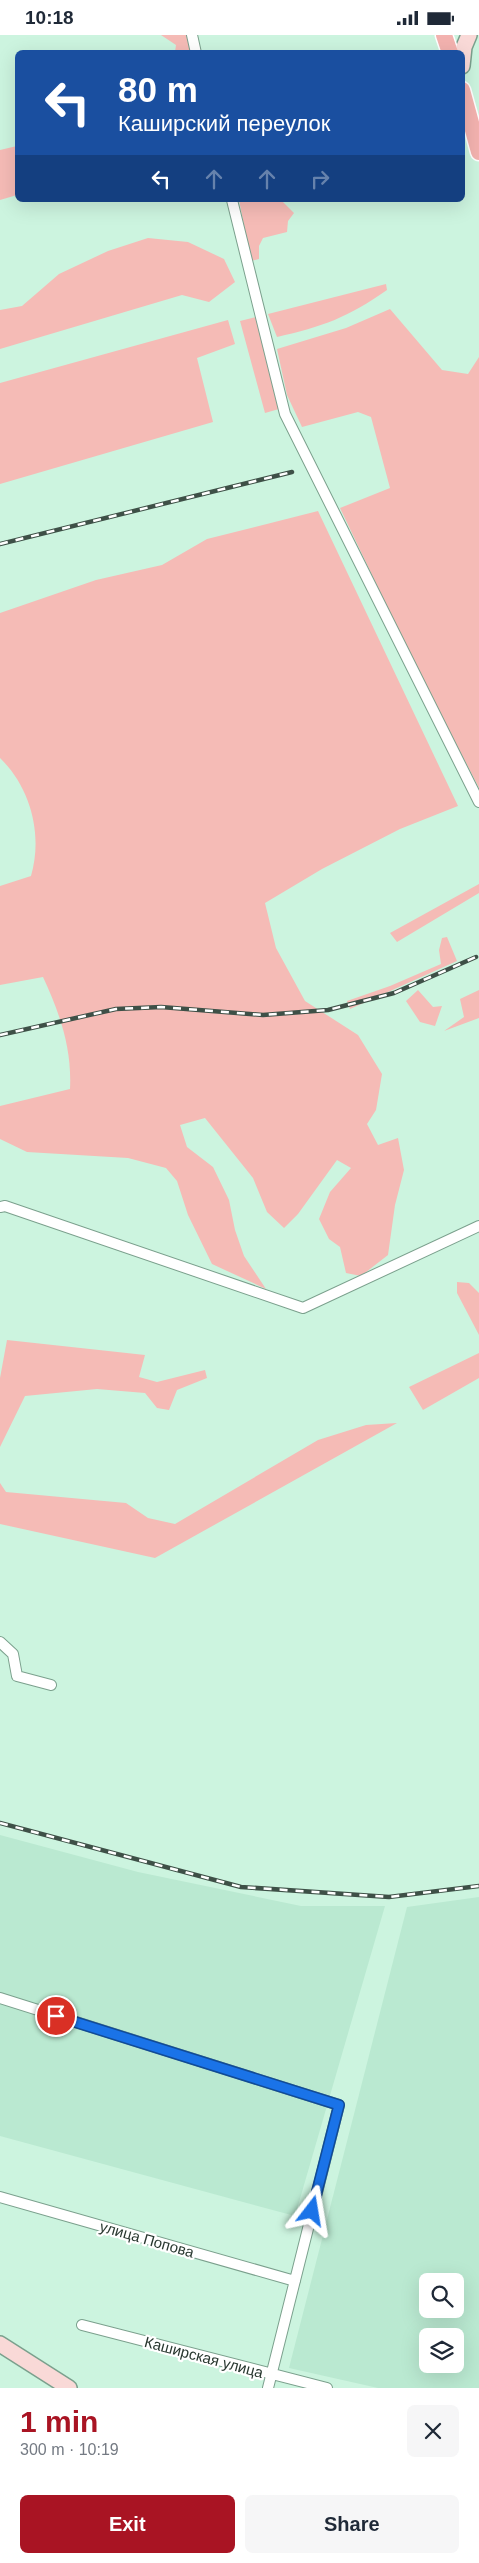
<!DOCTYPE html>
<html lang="en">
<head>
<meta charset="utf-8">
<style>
	:root { --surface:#fff; --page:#f6f6f7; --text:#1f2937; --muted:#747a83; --accent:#a91423 }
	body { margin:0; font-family:Arial,sans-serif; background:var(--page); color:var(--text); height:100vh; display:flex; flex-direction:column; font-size:19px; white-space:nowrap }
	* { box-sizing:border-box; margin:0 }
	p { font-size:16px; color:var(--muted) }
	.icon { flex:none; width:28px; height:28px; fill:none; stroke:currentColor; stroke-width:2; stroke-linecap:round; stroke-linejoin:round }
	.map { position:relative; height:2353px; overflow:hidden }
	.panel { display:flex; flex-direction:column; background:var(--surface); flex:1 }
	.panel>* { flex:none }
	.top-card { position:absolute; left:15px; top:15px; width:450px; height:152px; border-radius:8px; box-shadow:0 5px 20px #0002; background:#1a4fa0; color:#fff; overflow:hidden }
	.controls { position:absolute; left:419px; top:2238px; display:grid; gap:10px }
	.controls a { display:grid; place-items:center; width:45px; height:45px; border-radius:8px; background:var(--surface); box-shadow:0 5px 20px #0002; font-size:25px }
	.pin { position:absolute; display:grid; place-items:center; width:42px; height:42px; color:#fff; margin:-21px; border:2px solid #fff; border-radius:50%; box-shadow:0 1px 5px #0007 }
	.me { position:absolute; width:55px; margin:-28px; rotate:14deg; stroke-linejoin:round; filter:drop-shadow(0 0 4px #0008) }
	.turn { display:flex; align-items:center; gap:18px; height:105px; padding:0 20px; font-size:22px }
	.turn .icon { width:65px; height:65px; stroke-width:2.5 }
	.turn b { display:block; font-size:35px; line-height:42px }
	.lanes { display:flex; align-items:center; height:48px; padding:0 20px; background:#0003; justify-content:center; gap:25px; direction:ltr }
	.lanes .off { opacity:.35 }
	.round { display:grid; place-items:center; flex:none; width:52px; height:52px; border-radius:8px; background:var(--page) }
	.overview { display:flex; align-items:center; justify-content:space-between; height:85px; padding:0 20px }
	h1 { font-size:30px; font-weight:700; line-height:38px; color:var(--accent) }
	.primary-button { display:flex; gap:10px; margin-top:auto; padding:10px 20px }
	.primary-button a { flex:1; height:58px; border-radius:8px; background:var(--accent); color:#fff; font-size:20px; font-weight:700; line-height:58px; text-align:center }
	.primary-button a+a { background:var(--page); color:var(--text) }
	.status { display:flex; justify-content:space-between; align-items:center; height:35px; padding:0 25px; background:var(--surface); direction:ltr }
	.status svg { height:14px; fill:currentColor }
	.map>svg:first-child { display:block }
</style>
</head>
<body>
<div class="status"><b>10:18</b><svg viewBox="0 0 49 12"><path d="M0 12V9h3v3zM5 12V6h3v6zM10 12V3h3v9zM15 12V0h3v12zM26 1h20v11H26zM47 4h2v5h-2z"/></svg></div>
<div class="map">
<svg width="479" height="2353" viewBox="0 0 479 2353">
	<rect width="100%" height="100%" fill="#ccf4df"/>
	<!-- built -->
	<path fill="#bae9d1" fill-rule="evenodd" d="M0 1800 138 1837 301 1871H385L295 2181 0 2101Z
		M479 1862V2353H378L289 2333 407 1872ZM428 2246H455V2274H428ZM428 2301H455V2329H428Z"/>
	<!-- green -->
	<path fill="#f5bbb6" d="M161 0H187L192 17H175L176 10Z
		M17 111V160L0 165V115Z
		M239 165H281L294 178 288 186 287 197 263 203 259 211V224L251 226Z
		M148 203 188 207 224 224 235 247 209 267 182 260 0 314V275L22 271 59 239 108 216Z
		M386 249 387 255C349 282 322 292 277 302L268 279Z
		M390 274 442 335 468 339 479 322V753L413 626 340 473 390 453 371 382 358 377 302 392 287 360 277 314 346 293Z
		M256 282 279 374 265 378 240 286Z
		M228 285 235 309 197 323 213 387 0 449V348Z
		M318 476 458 771 400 794 322 834 265 868 276 913 305 966 358 1000 382 1039 376 1075 367 1089 378 1110 398 1103 404 1135 395 1170 388 1220 361 1241 346 1238 340 1212 329 1204 319 1184 330 1157 351 1133 337 1125 298 1179 284 1193 267 1177 253 1143 205 1083 180 1090 187 1112 213 1132 229 1165 235 1195 244 1221 266 1254 212 1229 188 1180 177 1146 166 1133 128 1123 27 1117 0 1104V1071L70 1054C72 1013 60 979 43 942L0 950V851L31 841C43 800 31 753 0 723V578L96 545 162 530 207 504Z
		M479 849V858L397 907 390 898Z
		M447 902 457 926 350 974 347 966 390 951 441 929 439 915 442 903Z
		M418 955 433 972 442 971 435 991 420 987 406 966Z
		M479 955V983L444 996 464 982 460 964Z
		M457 1247 469 1248 479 1258V1300L457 1258Z
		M7 1305 145 1320 139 1342 157 1347 205 1335 207 1343 177 1355 169 1375 157 1373 145 1358 97 1354 25 1361 0 1412V1343Z
		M479 1318V1343L423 1375 409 1352Z
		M397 1388 155 1523 0 1489V1448L6 1457 126 1468 148 1483 175 1489 318 1405 366 1390Z"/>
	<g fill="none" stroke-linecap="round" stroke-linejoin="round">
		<!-- street casing -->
		<g stroke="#7ba08d" stroke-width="12">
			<path id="street" d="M192 0 196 18
				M232 165 285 379 479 767
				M0 1172 5 1171 303 1273 479 1191
				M0 1607 13 1619 17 1641 51 1650
				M0 1963 339 2070 268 2353
				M0 2162 295 2246
				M82 2290 327 2353"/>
		</g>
		<!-- secondary casing -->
		<g stroke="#7ba08d" stroke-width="18">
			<path id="secondary" d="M462 31 464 12 469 0
				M0 2309 69 2353"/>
		</g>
		<!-- primary casing -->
		<g stroke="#fff" stroke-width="19">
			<path id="primary" d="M444 0 450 18
				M462 55 479 117"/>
		</g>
		<!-- street -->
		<use href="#street" stroke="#fff" stroke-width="10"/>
		<!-- secondary -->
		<use href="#secondary" stroke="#f9d9d7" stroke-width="15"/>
		<!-- primary -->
		<use href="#primary" stroke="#f3b2af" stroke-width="16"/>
		<!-- rail casing -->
		<g stroke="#3e5047" stroke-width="4.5">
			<path id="rail" d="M0 509 292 437
				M0 1000 116 974 161 972 263 980 328 975 394 958 476 922
				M0 1788 241 1852 389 1862 479 1851"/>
		</g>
		<!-- rail -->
		<use href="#rail" stroke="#fff" stroke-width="2.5" stroke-dasharray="8" stroke-linecap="butt"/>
	</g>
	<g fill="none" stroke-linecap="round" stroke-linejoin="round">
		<!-- route casing -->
		<g stroke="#114b97" stroke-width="12">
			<path id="route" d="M56 1981 339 2070 312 2176"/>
		</g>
		<!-- route -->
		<use href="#route" stroke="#1a73e8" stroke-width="9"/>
	</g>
	<g text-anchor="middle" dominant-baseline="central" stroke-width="4.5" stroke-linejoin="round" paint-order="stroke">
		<!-- street labels -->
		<g font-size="15" fill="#293830" stroke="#fff">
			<text transform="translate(147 2204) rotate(16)">улица Попова</text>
			<text transform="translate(204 2322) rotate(15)">Каширская улица</text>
		</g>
	</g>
</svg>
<div class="controls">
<a><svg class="icon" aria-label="search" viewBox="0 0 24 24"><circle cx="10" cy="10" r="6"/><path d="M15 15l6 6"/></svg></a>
<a><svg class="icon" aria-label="layers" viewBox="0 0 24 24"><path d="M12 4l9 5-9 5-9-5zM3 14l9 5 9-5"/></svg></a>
</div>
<div class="pin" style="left:56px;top:1981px;background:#d93025"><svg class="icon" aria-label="arrive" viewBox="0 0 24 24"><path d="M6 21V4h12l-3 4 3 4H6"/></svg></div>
<svg class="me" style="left:312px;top:2176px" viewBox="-20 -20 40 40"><path d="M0-17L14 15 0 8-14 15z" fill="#1a73e8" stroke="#fff" stroke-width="4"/></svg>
<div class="top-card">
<div class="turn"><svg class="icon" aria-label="left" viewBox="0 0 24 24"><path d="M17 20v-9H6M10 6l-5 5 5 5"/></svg><div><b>80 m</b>Каширский переулок</div></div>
<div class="lanes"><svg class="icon" aria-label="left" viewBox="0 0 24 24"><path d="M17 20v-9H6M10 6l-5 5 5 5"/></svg><svg class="icon off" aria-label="ahead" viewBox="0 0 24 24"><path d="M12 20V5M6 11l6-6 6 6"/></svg><svg class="icon off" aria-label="ahead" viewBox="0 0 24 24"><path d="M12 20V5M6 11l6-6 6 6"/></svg><svg class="icon off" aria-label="right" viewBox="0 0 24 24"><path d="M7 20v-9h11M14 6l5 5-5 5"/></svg></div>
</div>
</div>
<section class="panel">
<div class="overview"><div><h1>1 min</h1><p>300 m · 10:19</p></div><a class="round"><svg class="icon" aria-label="close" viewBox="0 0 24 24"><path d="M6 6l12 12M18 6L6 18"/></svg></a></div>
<div class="primary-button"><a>Exit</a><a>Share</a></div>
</section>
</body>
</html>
